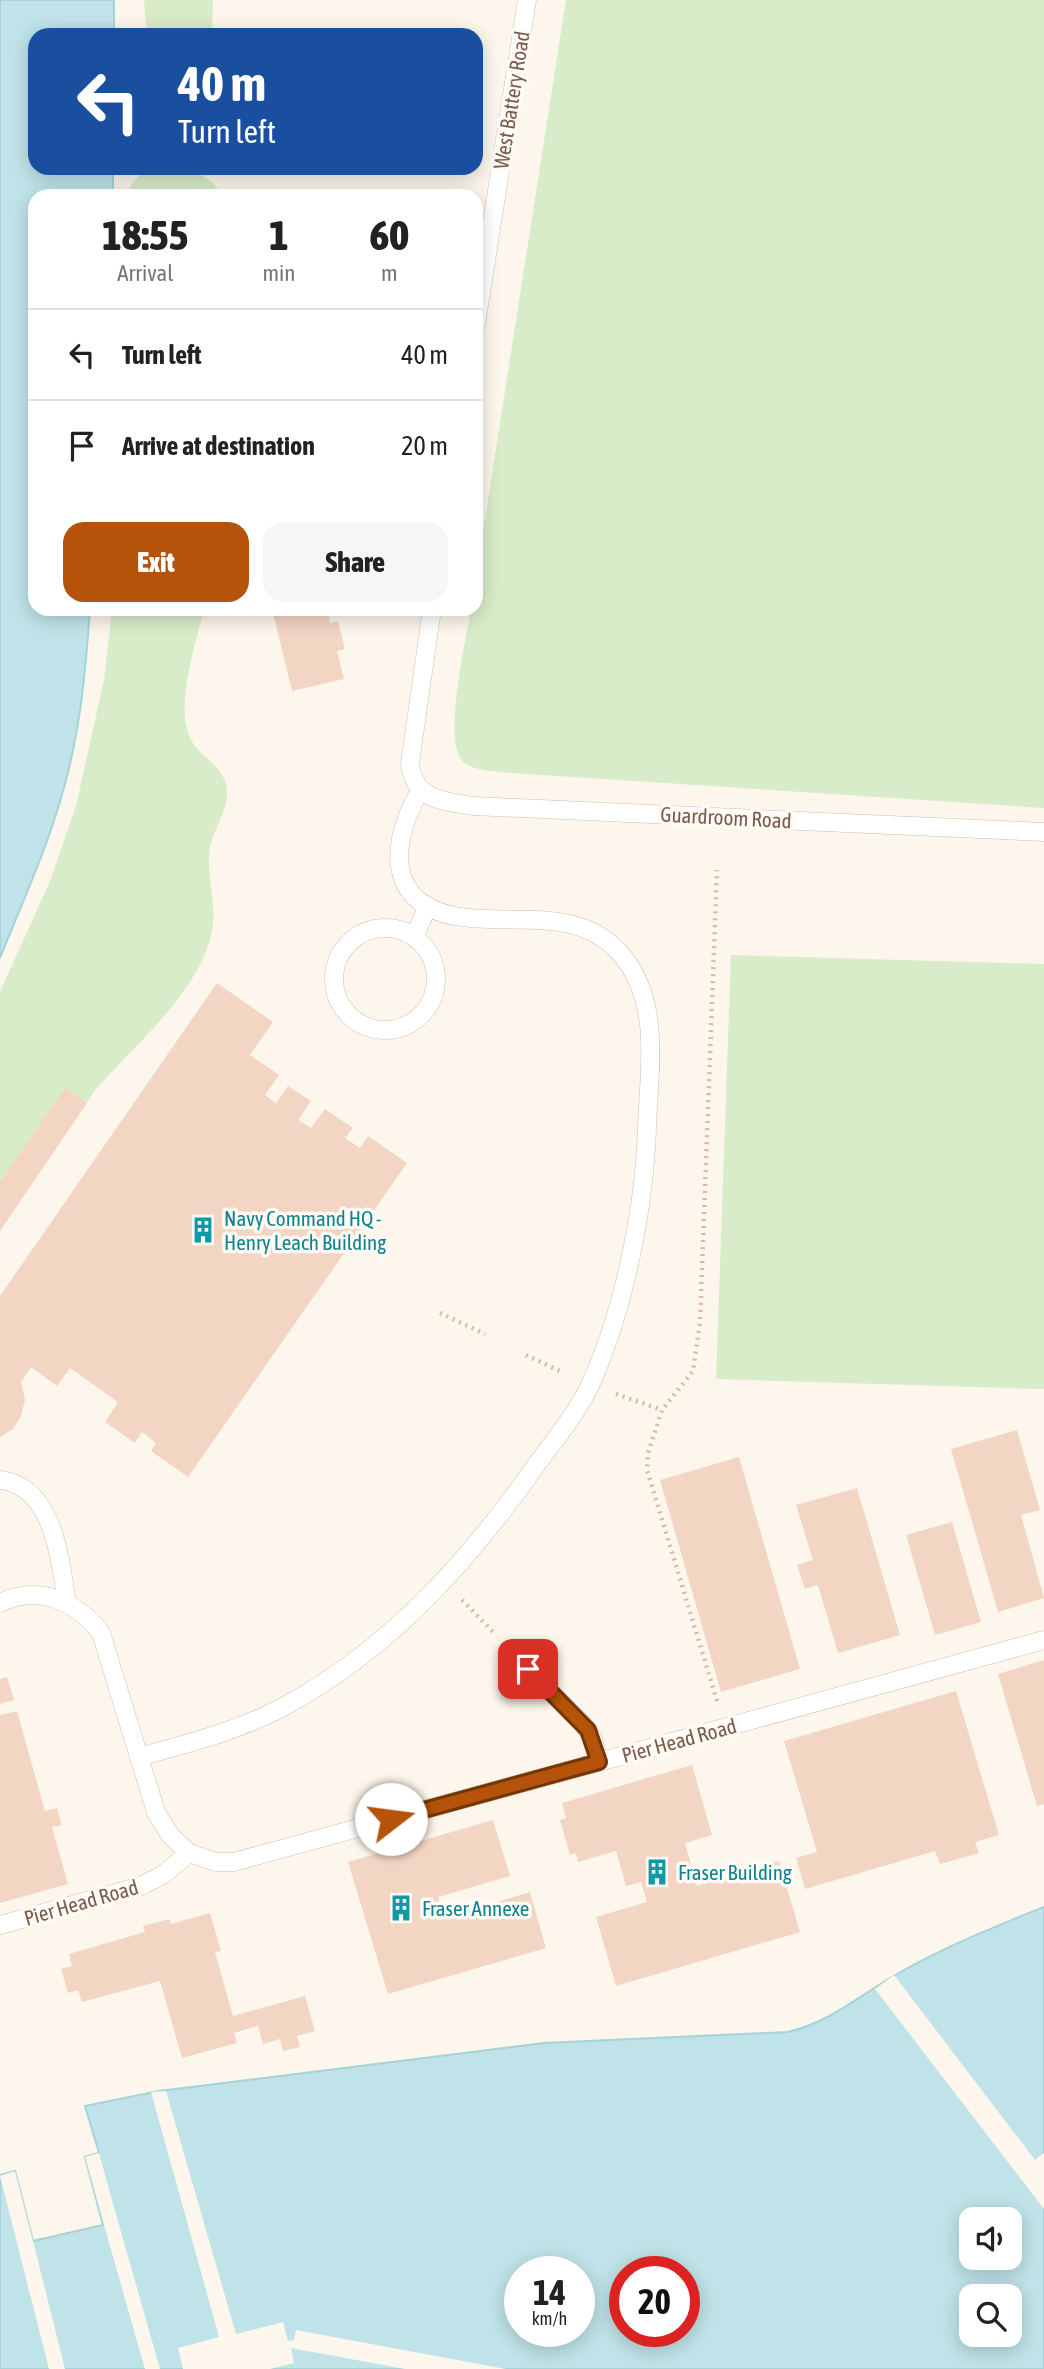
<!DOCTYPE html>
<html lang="en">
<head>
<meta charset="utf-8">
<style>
	:root { --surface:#fff; --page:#f6f6f6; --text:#222; --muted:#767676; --line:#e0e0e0; --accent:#b45309 }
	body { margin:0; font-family:"Asap Condensed",sans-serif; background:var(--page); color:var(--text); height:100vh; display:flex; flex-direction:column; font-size:26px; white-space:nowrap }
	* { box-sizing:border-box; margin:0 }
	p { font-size:23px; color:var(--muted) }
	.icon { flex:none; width:38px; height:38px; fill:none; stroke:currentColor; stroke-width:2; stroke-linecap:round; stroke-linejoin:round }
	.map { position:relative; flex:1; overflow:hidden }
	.drawer { position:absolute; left:28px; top:189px; width:455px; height:427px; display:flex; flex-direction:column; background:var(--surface); border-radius:21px; box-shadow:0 4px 18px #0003 }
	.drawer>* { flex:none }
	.banner { position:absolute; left:28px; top:28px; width:455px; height:147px; border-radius:21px; box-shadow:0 4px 18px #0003; background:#1a4fa0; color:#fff; overflow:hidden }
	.fabs { position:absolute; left:959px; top:2207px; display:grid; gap:14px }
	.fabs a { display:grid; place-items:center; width:63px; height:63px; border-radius:14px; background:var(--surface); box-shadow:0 4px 18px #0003; font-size:35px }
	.speed { position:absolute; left:504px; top:2256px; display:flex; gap:14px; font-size:35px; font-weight:700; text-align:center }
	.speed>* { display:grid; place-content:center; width:91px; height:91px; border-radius:50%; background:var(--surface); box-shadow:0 4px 18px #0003; line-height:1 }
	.speed small { font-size:18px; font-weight:400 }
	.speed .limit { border:10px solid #d22; background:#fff; color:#111 }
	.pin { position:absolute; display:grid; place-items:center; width:60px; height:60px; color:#fff; margin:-30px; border-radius:14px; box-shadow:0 4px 10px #0006 }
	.me { position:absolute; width:77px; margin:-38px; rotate:75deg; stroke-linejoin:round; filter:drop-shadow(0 0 5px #0008) }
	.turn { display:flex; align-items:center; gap:24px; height:147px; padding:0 35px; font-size:32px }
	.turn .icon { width:91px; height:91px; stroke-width:2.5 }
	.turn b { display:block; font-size:49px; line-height:60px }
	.eta { display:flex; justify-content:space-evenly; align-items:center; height:119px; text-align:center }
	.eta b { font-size:42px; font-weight:800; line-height:49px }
	.button { display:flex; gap:14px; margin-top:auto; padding:14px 35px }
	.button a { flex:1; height:80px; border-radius:21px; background:var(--accent); color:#fff; font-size:28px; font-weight:800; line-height:80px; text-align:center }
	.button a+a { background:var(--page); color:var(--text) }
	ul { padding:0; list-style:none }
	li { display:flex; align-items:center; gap:21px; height:91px; padding:0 35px; border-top:2px solid var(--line) }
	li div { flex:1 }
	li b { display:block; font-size:26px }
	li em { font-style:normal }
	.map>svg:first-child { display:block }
</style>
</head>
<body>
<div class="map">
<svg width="1044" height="2369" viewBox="0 0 1044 2369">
	<rect width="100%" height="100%" fill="#fdf6ec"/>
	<!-- green -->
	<path fill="#d8ecc9" d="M144 0H213L212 35H147Z
		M566 0H1044V808L512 773C498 771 470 772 461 759 444 736 466 639 471 609H476V577Z
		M158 169C186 169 207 170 223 196H127C133 178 139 173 158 169Z
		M112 609H204C196 644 172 712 193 743 203 758 221 766 226 784 232 809 210 831 209 855 208 878 215 901 213 924 207 985 134 1046 95 1090L87 1103 65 1089 0 1182V992L50 881 76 806 104 680Z
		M731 955 1044 964V1389L716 1379Z"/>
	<!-- water -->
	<path fill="#bfe3e8" stroke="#a5d3da" stroke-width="2" fill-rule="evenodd" d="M0 0H114V35H35V168H113V196H35V609H90C86 662 82 715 69 768 54 833 25 896 0 958Z
		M1044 1907V2369H0V2175L15 2171 33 2241 103 2225 85 2157 99 2153 85 2106 159 2091 544 2043 788 2032C831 2022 860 1995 897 1974 944 1947 994 1927 1044 1907ZM971 2219H1010V2258H971ZM520 2272H579V2331H520ZM625 2272H684V2331H625ZM971 2296H1010V2334H971Z"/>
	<!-- pier -->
	<path fill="#fdf6ec" d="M894 1975 1035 2160 1044 2153V2209L875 1989Z
		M166 2091 236 2334 283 2322 288 2341 294 2340 296 2330 506 2369H405L291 2348 294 2363 270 2369H183L178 2348 219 2337 151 2092Z
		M99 2153 114 2207 160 2369H145L104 2225 85 2157Z
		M15 2171 33 2241 65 2369H49L0 2176Z"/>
	<!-- building -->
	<path fill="#f3d5c3" d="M272 609H327L330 623 338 621 345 649 337 651 344 679 292 691Z
		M217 983 273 1022 250 1055 279 1075 265 1095 276 1103 288 1086 311 1101 298 1120 311 1128 325 1109 353 1128 345 1138 360 1148 368 1136 407 1163 188 1477 151 1451 156 1443 142 1432 135 1443 105 1422 118 1402 70 1368 57 1386 31 1367 21 1382 25 1400 21 1416 13 1429 0 1437V1296Z
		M65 1088 87 1103 0 1231V1182Z
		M1017 1430 1040 1510 1021 1515 1044 1598 998 1612 951 1449Z
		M739 1457 800 1669 721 1692 660 1480Z
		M857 1488 900 1635 838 1653 818 1585 805 1589 797 1565 813 1560 796 1505Z
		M952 1522 981 1622 935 1635 906 1535Z
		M1044 1660V1804L1037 1806 998 1674Z
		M7 1677 14 1700 0 1704V1679Z
		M956 1691 999 1835 975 1842 979 1853 940 1864 935 1851 805 1889 796 1858 817 1852 784 1741Z
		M17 1711 45 1811 57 1808 62 1825 52 1827 68 1884 0 1903V1715Z
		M692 1765 712 1835 685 1843 697 1886 779 1861 800 1932 616 1986 596 1917 647 1902 641 1882 626 1886 616 1851 578 1862 576 1853 570 1855 560 1820 566 1818 562 1803Z
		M493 1820 510 1876 438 1897 444 1918 530 1892 546 1948 388 1994 348 1862Z
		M210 1913 221 1951 215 1952 233 2016 305 1996 315 2031 297 2036 300 2047 283 2051 280 2039 263 2044 258 2026 234 2033 237 2043 182 2058 160 1981 82 2002 78 1990 68 1993 61 1969 72 1966 69 1954 145 1932 143 1926 169 1919 171 1924Z"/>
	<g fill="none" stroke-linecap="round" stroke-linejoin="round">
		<!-- lane casing -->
		<g stroke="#d1beb0" stroke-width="19">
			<path id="lane" d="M476 324 527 0
				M432 609 410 763C414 800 442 801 474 806L1044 832
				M334 979a51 51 0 1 1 102 0a51 51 0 1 1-102 0Z
				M414 937 428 906
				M0 1480C54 1486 60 1560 67 1603
				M0 1603C38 1584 76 1601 101 1633L156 1812 170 1835 189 1853
				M512 1654 584 1725 593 1739 599 1762
				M139 1757C189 1743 238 1731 283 1707 389 1650 469 1561 537 1464 556 1438 578 1412 591 1383 624 1310 645 1206 647 1126 649 1071 661 1005 624 958 581 903 513 927 455 916 384 903 391 840 420 791
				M0 1925 141 1886 164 1874 189 1853 216 1862H234L1044 1640"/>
		</g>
		<!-- path -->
		<path stroke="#d9b8a5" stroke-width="4.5" stroke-dasharray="2 5" stroke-linecap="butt" d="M440 1313 485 1334
			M526 1355 564 1373
			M616 1394 662 1410
			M462 1600 495 1634
			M717 1701 647 1470 648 1453 662 1410 693 1371 700 1322 717 870"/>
		<!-- lane -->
		<use href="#lane" stroke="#fff" stroke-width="18"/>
	</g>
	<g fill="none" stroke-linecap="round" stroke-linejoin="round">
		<!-- route casing -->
		<g stroke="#753606" stroke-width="18">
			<path id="route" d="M391 1819 599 1762 588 1730 528 1669"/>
		</g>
		<!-- route -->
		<use href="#route" stroke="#b45309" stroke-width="12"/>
	</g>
	<!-- icons -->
	<defs>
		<g id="building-bare" transform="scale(2.1)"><path d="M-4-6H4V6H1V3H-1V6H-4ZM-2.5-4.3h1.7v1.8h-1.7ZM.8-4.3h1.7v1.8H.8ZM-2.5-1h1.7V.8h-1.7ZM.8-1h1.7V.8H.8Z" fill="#0f9aa8" stroke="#fffaf3" stroke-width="2.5" paint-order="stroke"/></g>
	</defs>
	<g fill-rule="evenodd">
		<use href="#building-bare" x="203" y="1230"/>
		<use href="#building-bare" x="657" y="1872"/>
		<use href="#building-bare" x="401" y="1908"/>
	</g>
	<g text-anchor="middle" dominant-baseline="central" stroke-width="7" stroke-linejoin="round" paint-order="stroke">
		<!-- street labels -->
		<g font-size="21" fill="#7a5c4d" stroke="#fffaf3">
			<text transform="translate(511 100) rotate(-81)">West Battery Road</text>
			<text transform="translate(726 817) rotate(3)">Guardroom Road</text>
			<text transform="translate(679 1740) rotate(-15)">Pier Head Road</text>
			<text transform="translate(81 1902) rotate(-16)">Pier Head Road</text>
		</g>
		<!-- culture labels -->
		<g font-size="21" fill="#0d838f" stroke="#fffaf3" text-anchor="start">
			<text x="224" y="1218">Navy Command HQ -<tspan x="224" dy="24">Henry Leach Building</tspan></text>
			<text x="678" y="1872">Fraser Building</text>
			<text x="422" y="1908">Fraser Annexe</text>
		</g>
	</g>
</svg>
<div class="fabs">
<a><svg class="icon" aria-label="sound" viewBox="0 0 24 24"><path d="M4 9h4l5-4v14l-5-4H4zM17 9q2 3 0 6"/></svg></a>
<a><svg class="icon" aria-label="search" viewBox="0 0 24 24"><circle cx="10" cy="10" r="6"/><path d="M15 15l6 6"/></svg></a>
</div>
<div class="speed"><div>14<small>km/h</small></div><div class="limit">20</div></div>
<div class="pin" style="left:528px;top:1669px;background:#d93025"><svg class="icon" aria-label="arrive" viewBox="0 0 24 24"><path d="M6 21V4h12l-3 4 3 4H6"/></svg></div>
<svg class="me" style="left:391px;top:1819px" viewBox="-20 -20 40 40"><circle r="19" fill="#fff"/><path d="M0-13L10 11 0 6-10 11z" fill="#b45309"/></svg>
<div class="banner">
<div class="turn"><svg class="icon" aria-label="left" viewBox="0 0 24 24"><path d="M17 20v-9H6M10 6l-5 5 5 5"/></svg><div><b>40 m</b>Turn left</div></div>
</div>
<section class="drawer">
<div class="eta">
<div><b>18:55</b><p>Arrival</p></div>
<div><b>1</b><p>min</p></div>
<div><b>60</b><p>m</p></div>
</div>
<ul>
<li><svg class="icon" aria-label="left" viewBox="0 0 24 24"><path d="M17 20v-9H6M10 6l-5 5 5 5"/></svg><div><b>Turn left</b></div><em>40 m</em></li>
<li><svg class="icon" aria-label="arrive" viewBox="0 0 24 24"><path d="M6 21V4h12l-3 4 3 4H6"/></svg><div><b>Arrive at destination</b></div><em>20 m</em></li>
</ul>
<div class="button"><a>Exit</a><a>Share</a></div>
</section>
</div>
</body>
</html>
